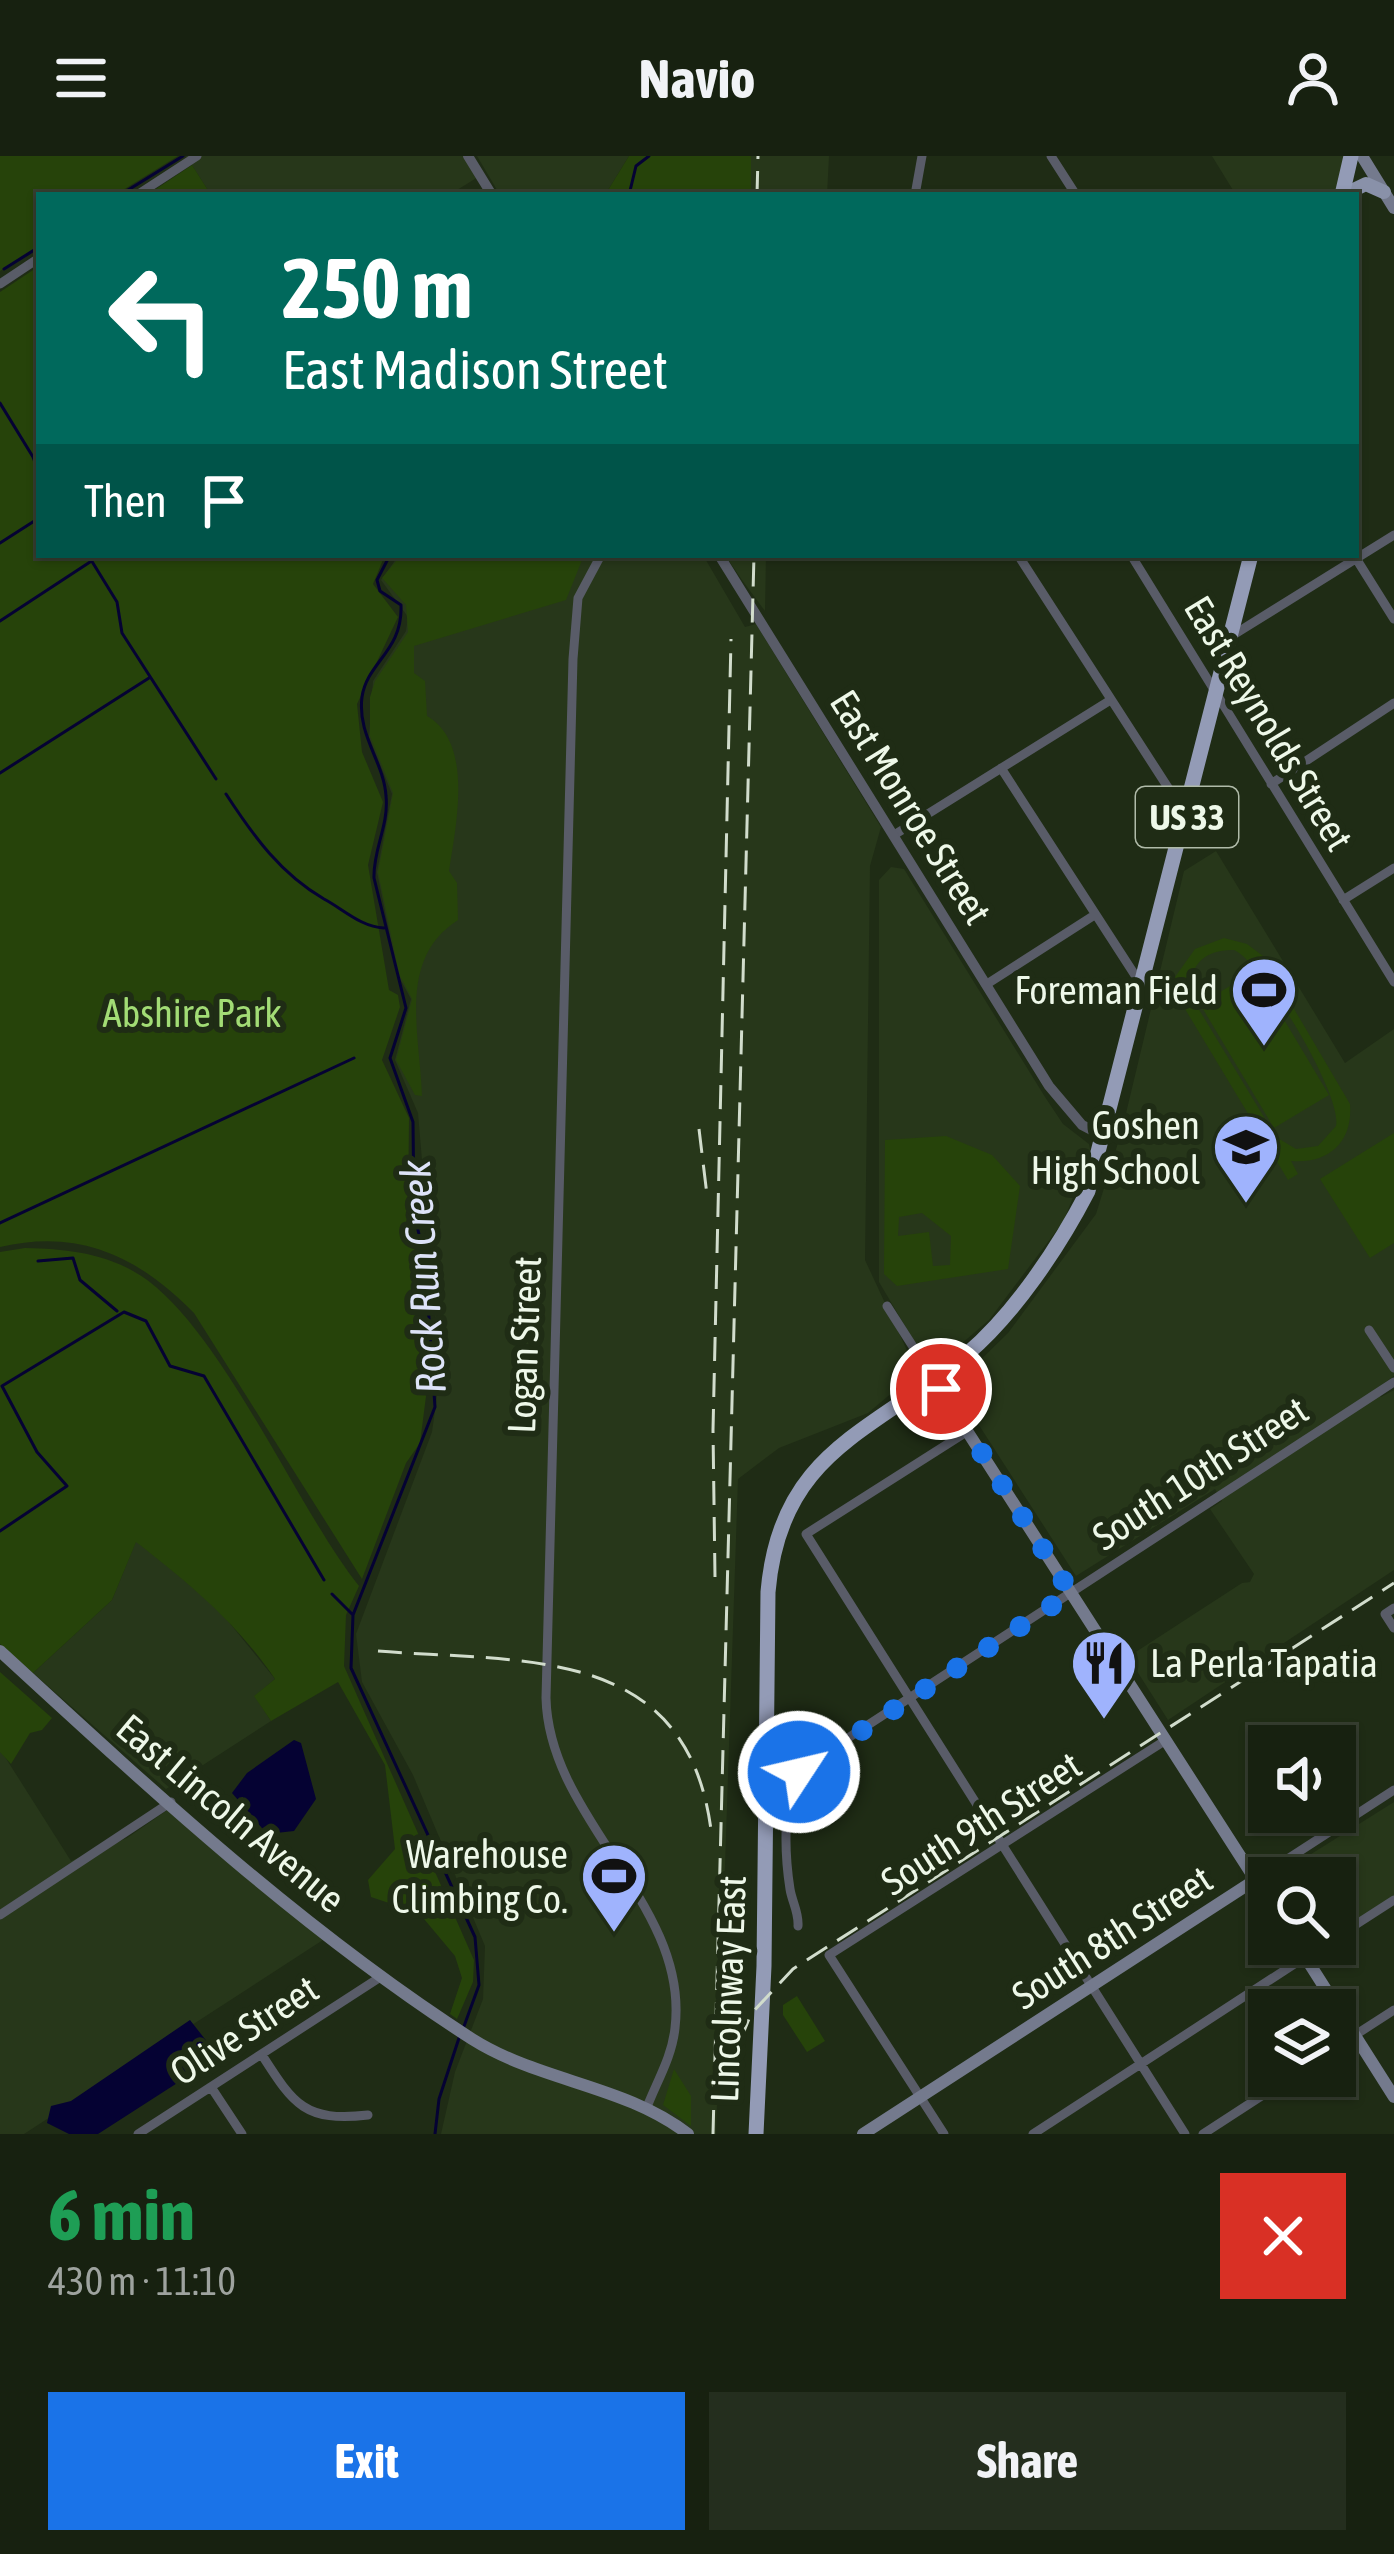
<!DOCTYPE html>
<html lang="en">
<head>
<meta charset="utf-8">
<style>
	:root { --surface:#172110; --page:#242e1e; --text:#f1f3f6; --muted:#9ea39f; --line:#363e30; --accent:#1a73e8 }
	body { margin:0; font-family:"Asap Condensed",sans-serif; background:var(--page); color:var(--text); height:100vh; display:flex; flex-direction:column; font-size:45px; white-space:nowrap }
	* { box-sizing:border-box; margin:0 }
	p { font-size:39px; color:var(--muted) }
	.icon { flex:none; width:66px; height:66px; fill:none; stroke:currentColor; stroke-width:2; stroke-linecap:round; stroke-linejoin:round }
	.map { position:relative; height:1978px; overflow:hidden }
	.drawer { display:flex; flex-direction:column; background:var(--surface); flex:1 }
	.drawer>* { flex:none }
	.guide { position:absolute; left:36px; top:36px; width:1323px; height:366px; border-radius:0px; box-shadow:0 3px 9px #0004,0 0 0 3px var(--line); background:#00695c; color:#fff; overflow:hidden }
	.buttons { position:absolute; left:1248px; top:1569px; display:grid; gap:24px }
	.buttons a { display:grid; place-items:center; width:108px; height:108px; border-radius:0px; background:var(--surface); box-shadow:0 3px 9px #0004,0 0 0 3px var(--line); font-size:60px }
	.pin { position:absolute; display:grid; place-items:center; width:102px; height:102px; color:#fff; margin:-51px; border:6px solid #fff; border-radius:50%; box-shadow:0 3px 12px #0007 }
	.me { position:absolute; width:132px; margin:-66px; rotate:55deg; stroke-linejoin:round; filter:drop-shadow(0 0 9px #0008) }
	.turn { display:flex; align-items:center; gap:42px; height:252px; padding:0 48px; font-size:54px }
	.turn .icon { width:156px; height:156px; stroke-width:2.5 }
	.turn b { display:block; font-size:84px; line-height:102px }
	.then { display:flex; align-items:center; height:114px; padding:0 48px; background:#0003; gap:24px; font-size:45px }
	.round { display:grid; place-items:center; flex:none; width:126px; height:126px; border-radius:0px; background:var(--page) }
	.overview { display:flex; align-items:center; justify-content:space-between; height:204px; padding:0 48px }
	h1 { font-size:72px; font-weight:700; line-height:90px; color:#1e9e55 }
	.cta { display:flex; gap:24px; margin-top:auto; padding:24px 48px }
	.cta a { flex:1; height:138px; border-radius:0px; background:var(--accent); color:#fff; font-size:48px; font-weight:700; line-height:138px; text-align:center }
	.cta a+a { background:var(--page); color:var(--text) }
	header { display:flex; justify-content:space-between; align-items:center; height:156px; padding:0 48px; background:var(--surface); font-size:54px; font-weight:700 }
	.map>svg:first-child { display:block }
</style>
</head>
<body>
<header><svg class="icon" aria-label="menu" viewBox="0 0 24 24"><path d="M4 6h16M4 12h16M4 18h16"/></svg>Navio<svg class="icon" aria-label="person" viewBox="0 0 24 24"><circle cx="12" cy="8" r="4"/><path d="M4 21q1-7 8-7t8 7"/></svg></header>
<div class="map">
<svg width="1394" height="1978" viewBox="0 0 1394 1978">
	<rect width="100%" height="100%" fill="#1f2c15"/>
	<!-- built -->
	<path fill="#27371a" d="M186 0H464L478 21 449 39H211Z
		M477 0H629L605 39H500Z
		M751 0H829L827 39 809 34 750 39Z
		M1212 0H1351L1341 39H1236Z
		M399 399H703L745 471 756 468 881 671 870 710 865 1104 911 1203 912 1220 868 1257 779 1292 738 1323 716 1978H441L455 1916 483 1843 485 1790 413 1619 362 1526 356 1478 432 1276 440 1218 418 957 395 904 411 843 398 819 377 716 392 638 369 581 373 525 406 475 408 461 381 424Z
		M725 399H766L765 455 742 424Z
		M1216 695 1345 907 1394 873V1220L1376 1233 1381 1241 1394 1234V1414L1168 1564 1128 1501 1242 1427 1250 1426 1254 1418 1210 1353 1222 1345 1215 1333 1076 1420 957 1235 963 1221 1008 1177 1096 1058 1122 974 1184 715Z
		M891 711 904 713 1045 941 1063 968 1089 988 1091 997 1063 1066 989 1164 946 1201 917 1190 879 1126V724Z
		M136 1385 211 1444 275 1523 255 1540 271 1565 166 1633 33 1517 112 1444Z
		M0 1593 71 1705 127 1682 169 1653 326 1782 24 1978H0Z
		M1394 1646V1740L1335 1777V1722H1273Z"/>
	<!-- green -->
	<path fill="#26430a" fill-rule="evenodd" d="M0 0H178L115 39H39V89L0 115Z
		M629 0H751V39H605Z
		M192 9 211 39H147Z
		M39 110V399H385L373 428 398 461 357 548 362 596 383 646 368 709 389 834 398 839 400 851 382 904 409 962 408 1055 421 1106 429 1217 420 1287 406 1307 362 1423 194 1157C139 1101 80 1072 0 1091V136Z
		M584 399 566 444 414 490V517L425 525 427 560C474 587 456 668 449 715L457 727 458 764C397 803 420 877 422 940L415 939 396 904 412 843 399 818 378 716 393 637 370 580V541L375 525 408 476 406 449 382 422 401 399Z
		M1224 782 1247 788 1263 800 1350 948C1353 987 1328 1008 1291 1005L1298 1018 1288 1024 1170 828 1195 793ZM1234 794C1263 806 1343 940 1336 970L1318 990 1296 993 1276 981 1192 842C1186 812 1203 793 1234 794Z
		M1255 815 1329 939 1274 972 1200 848Z
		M1394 977V1087L1370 1102 1320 1023Z
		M946 980 992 999 1020 1030 1008 1113 897 1130 884 1118 885 984ZM922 1057 951 1080 950 1109 933 1110 929 1076 898 1080 899 1061Z
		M25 1092C63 1093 99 1096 133 1115 216 1160 295 1350 359 1430L346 1459 344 1510 474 1804 473 1826 457 1863 450 1858 462 1822 455 1800 419 1757 371 1741 368 1724 395 1693 385 1609 338 1526 271 1565 254 1540 275 1523C236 1466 190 1428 136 1386L112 1444 33 1517 0 1488V1096Z
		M0 1516 52 1562 42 1574 30 1577 11 1608 0 1596Z
		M797 1840 825 1885 807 1896 783 1859V1849Z
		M674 1913 691 1940V1970L663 1949Z"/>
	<!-- water -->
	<path fill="#050233" d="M294 1584 301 1587 316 1643 294 1675 267 1678 232 1637 247 1617Z
		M190 1864 215 1896 213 1904 98 1978H69L47 1967 51 1950 71 1945Z"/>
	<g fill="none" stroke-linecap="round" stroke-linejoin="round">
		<!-- stream -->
		<path stroke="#050233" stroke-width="3" d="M120 39 183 0
			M629 39 636 10 649 0
			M4 113 39 91
			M0 247 33 301
			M39 295 33 301 39 317
			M0 387 39 362
			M88 399 117 446 122 477 216 623
			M390 399 377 424 380 435 401 449C403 495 367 506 362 541 357 579 384 606 386 640 389 670 373 693 374 722L406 852 390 902 413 966 414 1057 425 1104 435 1251 353 1459 351 1512 475 1781 479 1829 463 1873
			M0 465 90 406
			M0 617 149 522
			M226 638C254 681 281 718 324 743 343 753 361 771 384 772
			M0 1067 354 902
			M38 1105 73 1102 80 1124 117 1155
			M0 1375 67 1330 37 1296 2 1230 124 1156 146 1165 170 1210 204 1220 324 1424
			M332 1438 352 1458
			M435 1978 439 1943 459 1882"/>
		<!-- minor -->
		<path stroke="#595c68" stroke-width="9" d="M1051 0 1076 39
			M137 39 197 0
			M915 39 922 0
			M0 128 39 102
			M601 399 578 442 573 503 546 1542C549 1665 690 1748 675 1872 672 1901 657 1925 647 1951
			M1018 399 1187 661
			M1131 399 1394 826
			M1341 399 1357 404 1394 463
			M1230 481 1394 379
			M1001 612 1142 830
			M1271 628 1394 547
			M894 679 1109 545
			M1343 744 1394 712
			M987 828 1093 760
			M887 1150 933 1222
			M1369 1174 1394 1212
			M968 1275 806 1378 1185 1978
			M1394 1452 1385 1458 1394 1472
			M1255 1724 1394 1634
			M0 1759 171 1646
			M798 1770C799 1756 792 1746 790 1733 785 1701 781 1637 802 1612L1394 1226
			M1335 1782 1394 1744
			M1335 1892 1394 1854
			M262 1899C294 1949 305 1966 368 1959
			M211 1931 242 1978
			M138 1978 382 1820
			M944 1978 829 1799 1166 1584
			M1033 1978 1325 1788
			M1203 1978 1292 1920"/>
		<!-- tertiary -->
		<path stroke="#595c68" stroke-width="10" d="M468 0 492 39
			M719 399 1049 930 1082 969 1105 981"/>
		<!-- secondary -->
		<path stroke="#747a8d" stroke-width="12" d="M1362 0 1394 52
			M933 1222 1269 1745
			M0 1495C149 1632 301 1773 472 1883 540 1926 625 1929 688 1978
			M1297 1788 1394 1941
			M863 1978 1255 1724"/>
		<!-- primary -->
		<path stroke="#8991a9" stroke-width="14" d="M1343 39 1366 28 1384 36"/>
		<!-- trunk -->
		<path stroke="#939bb6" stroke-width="15" d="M1342 39 1351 0
			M756 1978 764 1810 768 1436C780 1294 873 1277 967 1198 1015 1157 1059 1091 1088 1035L1251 399"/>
		<!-- rail -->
		<path stroke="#d1dccc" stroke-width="3" stroke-dasharray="24 12" stroke-linecap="butt" d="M757 39 758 0
			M699 973 707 1039
			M715 1421 713 1274 731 483
			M378 1495C525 1507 691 1487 712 1682
			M726 1919 751 1858 793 1813 1394 1427
			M713 1978 754 399"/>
	</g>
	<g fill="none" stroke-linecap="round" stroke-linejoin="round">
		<!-- route -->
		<path stroke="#1a73e8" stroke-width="21" stroke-dasharray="0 37.8" d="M799 1616 1071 1437 941 1233"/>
	</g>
	<!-- icons -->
	<defs>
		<g id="stadium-pin" transform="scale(3.45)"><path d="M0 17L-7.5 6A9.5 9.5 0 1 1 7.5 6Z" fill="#9fb3fd" stroke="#1f2c15"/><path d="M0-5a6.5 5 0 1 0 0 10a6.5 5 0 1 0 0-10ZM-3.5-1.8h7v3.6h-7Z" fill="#111"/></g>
		<g id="school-pin" transform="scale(3.45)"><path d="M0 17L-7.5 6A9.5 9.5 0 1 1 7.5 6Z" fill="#9fb3fd" stroke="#1f2c15"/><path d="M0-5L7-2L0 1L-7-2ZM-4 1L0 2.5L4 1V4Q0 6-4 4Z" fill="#111"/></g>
		<g id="restaurant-pin" transform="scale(3.45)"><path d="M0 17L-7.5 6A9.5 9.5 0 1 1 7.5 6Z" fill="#9fb3fd" stroke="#1f2c15"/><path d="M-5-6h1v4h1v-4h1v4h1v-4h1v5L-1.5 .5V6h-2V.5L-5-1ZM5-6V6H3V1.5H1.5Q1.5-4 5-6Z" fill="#111"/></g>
	</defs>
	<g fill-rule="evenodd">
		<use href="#stadium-pin" x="1264" y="834"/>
		<use href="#school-pin" x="1246" y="991"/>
		<use href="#restaurant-pin" x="1104" y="1507"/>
		<use href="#stadium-pin" x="614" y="1720"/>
	</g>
	<g text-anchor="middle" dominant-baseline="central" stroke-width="12" stroke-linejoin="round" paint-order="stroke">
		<!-- shield labels -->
		<rect fill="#1f2c15" stroke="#b0bba9" stroke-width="3" x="1136" y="631" width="102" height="60" rx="9"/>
		<g font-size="36" font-weight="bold" fill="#eef8e9">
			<text x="1187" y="661">US 33</text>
		</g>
		<!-- street labels -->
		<g font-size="39" fill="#eef8e9" stroke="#1f2c15">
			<text transform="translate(1269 567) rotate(59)">East Reynolds Street</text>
			<text transform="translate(911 651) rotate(58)">East Monroe Street</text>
			<text transform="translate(524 1189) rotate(-88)">Logan Street</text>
			<text transform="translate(1200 1317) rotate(-33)">South 10th Street</text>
			<text transform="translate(231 1657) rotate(40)">East Lincoln Avenue</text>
			<text transform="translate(981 1667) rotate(-33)">South 9th Street</text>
			<text transform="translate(1112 1781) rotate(-33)">South 8th Street</text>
			<text transform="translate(728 1833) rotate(-88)">Lincolnway East</text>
			<text transform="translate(244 1874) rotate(-33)">Olive Street</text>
		</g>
		<!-- poi labels -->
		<g font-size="39" fill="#eef8e9" stroke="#1f2c15" text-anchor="end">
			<text x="1218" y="834">Foreman Field</text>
			<text x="1200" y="969">Goshen<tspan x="1200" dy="45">High School</tspan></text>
			<text x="1150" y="1507" text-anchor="start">La Perla Tapatia</text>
			<text x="568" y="1698">Warehouse<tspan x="568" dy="45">Climbing Co.</tspan></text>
		</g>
		<!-- park labels -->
		<g font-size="39" fill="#a2dc75" stroke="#1f2c15">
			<text x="192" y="857">Abshire Park</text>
		</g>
		<!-- water labels -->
		<g font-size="42" font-style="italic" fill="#dde3f8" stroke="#1f2c15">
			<text transform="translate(423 1121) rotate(-94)">Rock Run Creek</text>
		</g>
	</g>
</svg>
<div class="buttons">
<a><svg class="icon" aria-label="sound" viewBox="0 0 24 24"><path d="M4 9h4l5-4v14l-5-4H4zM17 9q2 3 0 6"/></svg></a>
<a><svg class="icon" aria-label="search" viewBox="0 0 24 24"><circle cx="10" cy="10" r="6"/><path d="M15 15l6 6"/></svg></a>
<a><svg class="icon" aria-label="layers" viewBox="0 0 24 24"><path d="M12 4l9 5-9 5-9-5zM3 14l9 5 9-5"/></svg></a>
</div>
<div class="pin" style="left:941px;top:1233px;background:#d93025"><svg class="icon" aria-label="arrive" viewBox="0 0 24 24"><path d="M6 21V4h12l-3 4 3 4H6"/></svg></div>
<svg class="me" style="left:799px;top:1616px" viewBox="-20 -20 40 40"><circle r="17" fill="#1a73e8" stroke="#fff" stroke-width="3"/><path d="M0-11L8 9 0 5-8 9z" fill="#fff"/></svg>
<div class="guide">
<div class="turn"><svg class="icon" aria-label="left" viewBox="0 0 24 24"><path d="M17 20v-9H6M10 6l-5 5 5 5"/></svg><div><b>250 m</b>East Madison Street</div></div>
<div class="then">Then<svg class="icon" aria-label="arrive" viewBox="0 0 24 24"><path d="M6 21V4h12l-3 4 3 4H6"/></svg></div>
</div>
</div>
<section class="drawer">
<div class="overview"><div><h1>6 min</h1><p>430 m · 11:10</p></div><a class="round" style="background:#d93025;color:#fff"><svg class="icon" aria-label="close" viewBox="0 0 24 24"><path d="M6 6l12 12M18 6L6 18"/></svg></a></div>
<div class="cta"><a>Exit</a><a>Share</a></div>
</section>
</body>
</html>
